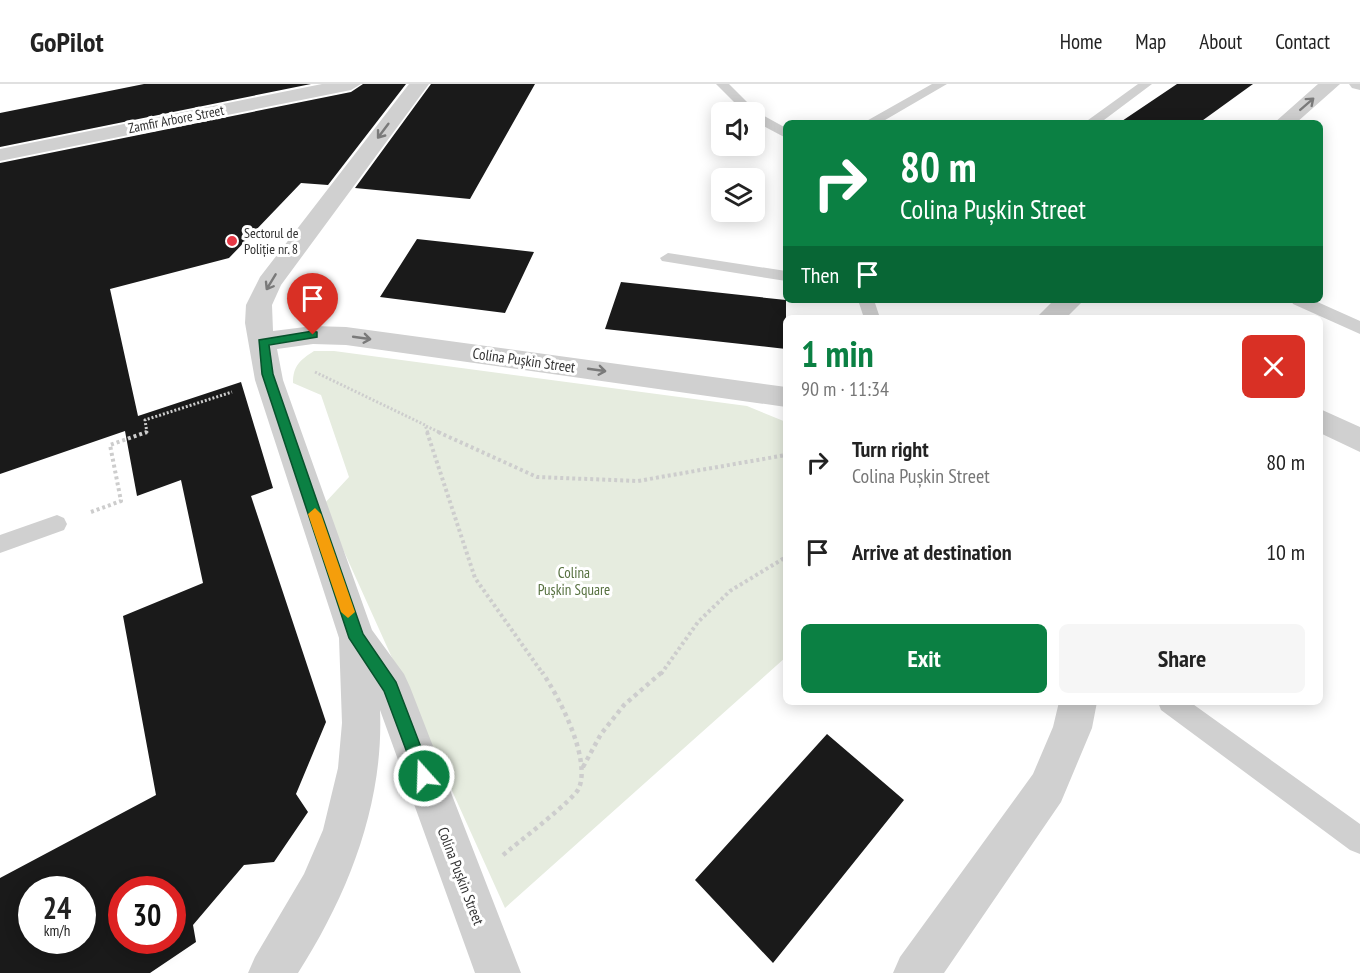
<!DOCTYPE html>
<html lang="en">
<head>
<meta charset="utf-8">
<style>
	:root { --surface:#fff; --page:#f6f6f6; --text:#222; --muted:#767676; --line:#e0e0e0; --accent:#0b8043 }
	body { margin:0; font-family:"PT Sans Narrow",sans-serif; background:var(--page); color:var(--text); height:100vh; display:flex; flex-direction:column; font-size:22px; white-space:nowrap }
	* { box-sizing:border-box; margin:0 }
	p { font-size:20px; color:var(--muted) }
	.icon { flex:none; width:33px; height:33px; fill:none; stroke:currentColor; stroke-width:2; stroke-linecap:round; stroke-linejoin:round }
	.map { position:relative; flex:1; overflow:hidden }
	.panel { position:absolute; left:783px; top:231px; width:540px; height:390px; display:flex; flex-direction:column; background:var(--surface); border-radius:9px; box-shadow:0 3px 15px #0003 }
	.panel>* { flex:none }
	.hud { position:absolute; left:783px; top:36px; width:540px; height:183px; border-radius:9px; box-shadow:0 3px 15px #0003; background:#0b8043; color:#fff; overflow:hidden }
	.buttons { position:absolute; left:711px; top:18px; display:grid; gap:12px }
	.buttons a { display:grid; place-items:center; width:54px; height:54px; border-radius:9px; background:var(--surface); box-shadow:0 3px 15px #0003; font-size:30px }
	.speed { position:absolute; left:18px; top:792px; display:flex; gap:12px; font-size:30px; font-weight:700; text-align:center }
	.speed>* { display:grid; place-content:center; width:78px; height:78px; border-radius:50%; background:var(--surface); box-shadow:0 3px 15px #0003; line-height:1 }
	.speed small { font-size:15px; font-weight:400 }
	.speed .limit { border:9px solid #d22; background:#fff; color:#111 }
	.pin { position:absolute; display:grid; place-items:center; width:51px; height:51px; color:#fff; margin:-62px -26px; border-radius:50% 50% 50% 0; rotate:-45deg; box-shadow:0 0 6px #0007 }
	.pin .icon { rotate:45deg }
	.me { position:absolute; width:66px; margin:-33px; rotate:340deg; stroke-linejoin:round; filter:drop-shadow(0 0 4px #0008) }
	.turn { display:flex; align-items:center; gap:21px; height:126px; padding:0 18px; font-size:27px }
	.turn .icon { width:78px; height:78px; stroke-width:2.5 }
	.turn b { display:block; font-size:42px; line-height:51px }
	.then { display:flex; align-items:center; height:57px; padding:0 18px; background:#0003; gap:12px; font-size:22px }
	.round { display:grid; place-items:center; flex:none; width:63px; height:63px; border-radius:9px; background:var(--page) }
	.summary { display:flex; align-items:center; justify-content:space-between; height:102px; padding:0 18px }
	h1 { font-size:36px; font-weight:800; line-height:45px; color:var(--accent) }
	.button { display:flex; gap:12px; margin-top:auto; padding:12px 18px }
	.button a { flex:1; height:69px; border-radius:9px; background:var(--accent); color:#fff; font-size:24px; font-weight:800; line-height:69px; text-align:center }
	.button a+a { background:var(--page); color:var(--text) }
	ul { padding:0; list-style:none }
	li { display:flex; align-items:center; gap:18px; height:90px; padding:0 18px }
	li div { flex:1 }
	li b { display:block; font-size:22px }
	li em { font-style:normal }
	header { display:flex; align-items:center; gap:36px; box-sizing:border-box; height:84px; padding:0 30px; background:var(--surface); border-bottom:2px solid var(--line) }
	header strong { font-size:28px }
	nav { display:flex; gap:33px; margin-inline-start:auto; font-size:21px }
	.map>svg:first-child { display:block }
</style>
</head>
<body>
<header>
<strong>GoPilot</strong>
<nav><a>Home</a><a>Map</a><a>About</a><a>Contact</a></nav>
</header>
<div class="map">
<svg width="1360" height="889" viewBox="0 0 1360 889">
	<rect width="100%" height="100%" fill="#fff"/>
	<!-- green -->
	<path fill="#e6ecdf" d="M314 267H334L747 322 786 338V573L505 824 323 421 349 393 321 311 293 299C293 282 300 276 314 267Z"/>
	<!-- building -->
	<path fill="#1a1a1a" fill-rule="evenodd" d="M144 0H311L0 63V29Z
		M363 0H406L328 101 301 99 229 174 110 205 138 332 241 298 273 404 251 412 326 638 296 710 308 728 274 778 244 781 193 841 196 858 150 889H0V794L156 711 123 532 203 499 181 396 137 412 125 347 0 390V79L351 8ZM32 806H82V856H32ZM122 806H172V856H122Z
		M431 0H535L470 115 355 104Z
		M1177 0H1253L1199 39H1119Z
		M417 155 534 168 505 229 380 213Z
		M621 198 786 216V265L605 245Z
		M827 650 904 716 773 879 695 796Z"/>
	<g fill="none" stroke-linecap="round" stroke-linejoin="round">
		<!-- path-far2 -->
		<path stroke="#cdcdcd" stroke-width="3" stroke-dasharray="2 2" stroke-linecap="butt" d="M315 288 425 341 428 349
			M426 342 441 349
			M147 349 145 336 232 308"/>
		<!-- path-far1 -->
		<path stroke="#cdcdcd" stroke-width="4" stroke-dasharray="3 3" stroke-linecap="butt" d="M427 348 475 494 543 590
			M438 348 537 393 638 397 786 371
			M91 428 121 417 110 361 147 348
			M661 590 698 538 730 507 786 473"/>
		<!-- path -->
		<path stroke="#cdcdcd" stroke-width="4.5" stroke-dasharray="4 4" stroke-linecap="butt" d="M583 683 601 650 624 621 662 588
			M503 771C516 760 575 715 579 704 591 674 559 613 542 588"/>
		<!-- lane -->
		<path fill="#d0d0d0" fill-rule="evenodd" d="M716 0H729L757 28 786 44V54L754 37V28H744Z
			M932 0H947L880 39H863Z
			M1138 0H1152L1100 39H1084Z
			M668 169 786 187V197L662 177 660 174Z
			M858 216H874L880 234H864Z
			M1291 216H1313L1360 237V250L1293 220Z
			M57 431 64 434 67 440 64 446 0 469V451Z
			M1158 618H1190L1360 740V770L1350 766 1161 626Z"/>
		<!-- street -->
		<path fill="#d0d0d0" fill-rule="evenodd" d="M322 0H361L351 6 0 77V65Z
			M409 0H429L281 201 272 221 273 247 313 242 346 243 786 303V323L346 261 313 260 277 265 283 296 372 546 404 590 410 603 521 889H475L380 626C384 720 348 811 298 889H248L255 873 304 790 323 746 338 684 342 639 339 554 255 296 245 239 246 221 260 193Z
			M1318 0H1340L1296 39H1274Z
			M1349 0H1360V6L1352 4Z
			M1054 216H1084L1066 234H1036Z
			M1320 325 1360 343V368L1320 349Z
			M1059 618H1097L1092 644 1061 718 944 889H893L900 873 1033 690 1053 643Z"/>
	</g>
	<!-- one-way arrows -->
	<defs><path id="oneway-shaft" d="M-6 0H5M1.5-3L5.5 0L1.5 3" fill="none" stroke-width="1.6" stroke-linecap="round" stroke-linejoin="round" transform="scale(1.5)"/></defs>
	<g stroke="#7a7a7a">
		<use href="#oneway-shaft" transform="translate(1307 20) rotate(-41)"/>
		<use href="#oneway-shaft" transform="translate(383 47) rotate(127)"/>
		<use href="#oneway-shaft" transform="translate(271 198) rotate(121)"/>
		<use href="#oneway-shaft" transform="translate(362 254) rotate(8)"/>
		<use href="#oneway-shaft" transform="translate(597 286) rotate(8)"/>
	</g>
	<!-- route -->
	<path fill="#0b8043" stroke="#07532c" stroke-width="1.5" d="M313 247 317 248V253L269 261 273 290 363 550 396 598 432 692 430 698 424 700 418 698 384 607 349 554 262 290 259 256Z"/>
	<!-- slow -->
	<path fill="#f59e0b" d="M315 424 321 430 355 528 348 534 341 528 308 430Z"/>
	<!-- markers -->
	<circle fill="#e63946" stroke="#fff" stroke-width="2" cx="232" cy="157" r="6"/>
	<g text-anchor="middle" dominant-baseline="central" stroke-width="6" stroke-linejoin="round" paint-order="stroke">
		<!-- far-street labels -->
		<g font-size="14" fill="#333" stroke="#fff">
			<text transform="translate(176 35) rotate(-11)">Zamfir Arbore Street</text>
		</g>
		<!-- far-poi labels -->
		<g font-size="14" fill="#333" stroke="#fff" text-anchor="start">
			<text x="244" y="149">Sectorul de<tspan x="244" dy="16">Poliție nr. 8</tspan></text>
		</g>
		<!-- street labels -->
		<g font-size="15" fill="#333" stroke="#fff">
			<text transform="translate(524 276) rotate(8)">Colina Pușkin Street</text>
			<text transform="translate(461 792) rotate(69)">Colina Pușkin Street</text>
		</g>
		<!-- park labels -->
		<g font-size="15" fill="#56703f" stroke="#fff">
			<text x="574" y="488">Colina<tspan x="574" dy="17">Pușkin Square</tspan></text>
		</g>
	</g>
</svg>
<div class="buttons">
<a><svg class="icon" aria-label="sound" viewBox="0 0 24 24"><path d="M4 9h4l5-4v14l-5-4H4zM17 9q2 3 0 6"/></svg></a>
<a><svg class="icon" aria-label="layers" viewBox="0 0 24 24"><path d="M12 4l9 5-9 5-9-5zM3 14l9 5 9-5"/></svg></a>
</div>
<div class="speed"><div>24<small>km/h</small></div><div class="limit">30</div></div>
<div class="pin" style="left:313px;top:251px;background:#d93025"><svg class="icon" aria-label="arrive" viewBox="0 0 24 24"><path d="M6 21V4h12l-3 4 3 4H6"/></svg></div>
<svg class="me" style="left:424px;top:692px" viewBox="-20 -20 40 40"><circle r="17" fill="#0b8043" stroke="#fff" stroke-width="3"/><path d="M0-11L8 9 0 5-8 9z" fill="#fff"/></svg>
<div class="hud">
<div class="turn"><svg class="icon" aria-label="right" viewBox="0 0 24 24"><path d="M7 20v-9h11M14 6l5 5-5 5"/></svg><div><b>80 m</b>Colina Pușkin Street</div></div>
<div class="then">Then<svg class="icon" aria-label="arrive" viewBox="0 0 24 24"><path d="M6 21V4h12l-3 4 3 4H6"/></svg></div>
</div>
<section class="panel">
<div class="summary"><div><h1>1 min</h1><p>90 m · 11:34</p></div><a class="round" style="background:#d93025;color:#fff"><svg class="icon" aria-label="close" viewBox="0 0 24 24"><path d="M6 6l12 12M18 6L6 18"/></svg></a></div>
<ul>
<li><svg class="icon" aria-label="right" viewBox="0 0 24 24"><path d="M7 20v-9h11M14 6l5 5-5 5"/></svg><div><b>Turn right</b><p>Colina Pușkin Street</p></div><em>80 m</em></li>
<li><svg class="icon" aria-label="arrive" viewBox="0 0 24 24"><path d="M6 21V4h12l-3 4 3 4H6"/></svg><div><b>Arrive at destination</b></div><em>10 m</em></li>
</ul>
<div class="button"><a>Exit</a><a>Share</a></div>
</section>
</div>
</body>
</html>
